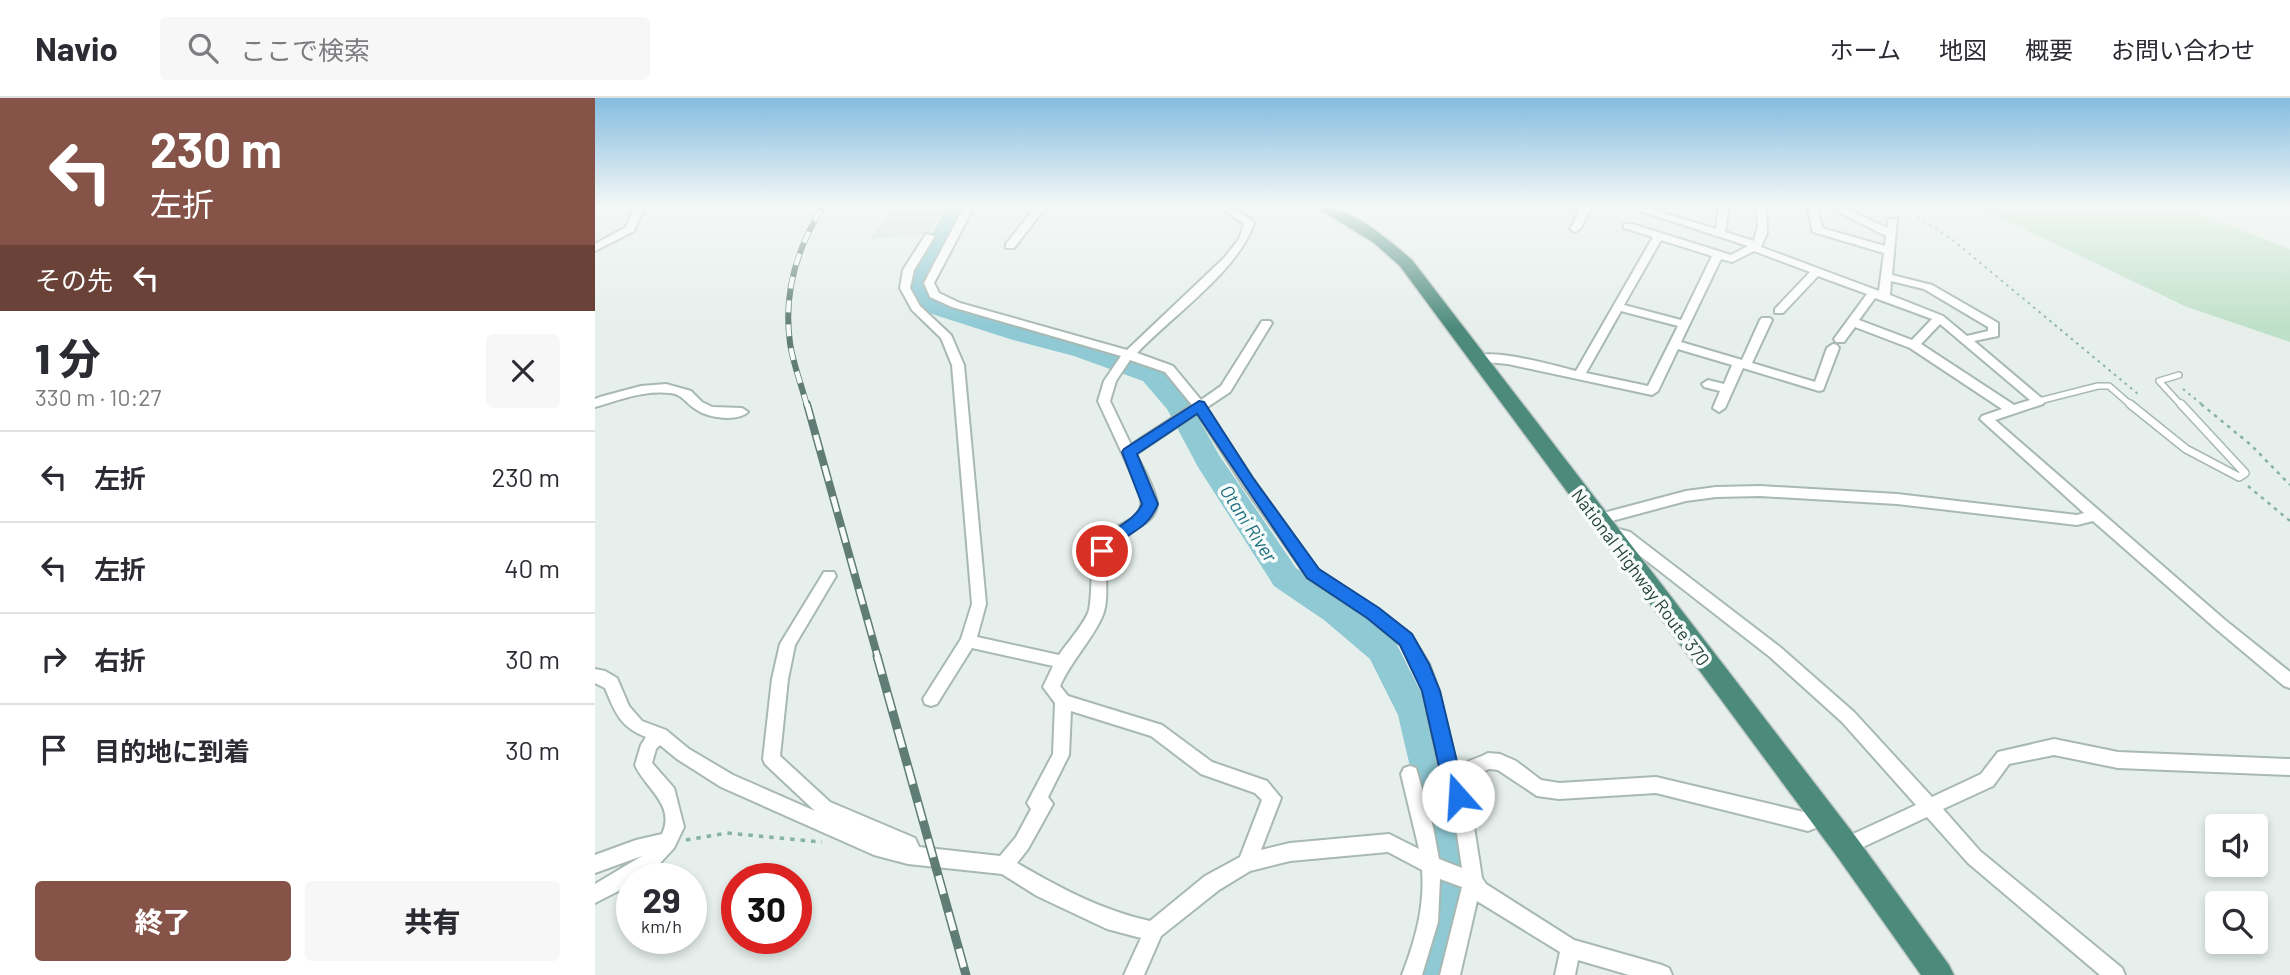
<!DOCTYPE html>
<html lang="ja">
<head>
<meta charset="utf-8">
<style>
	:root { --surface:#fff; --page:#f7f7f7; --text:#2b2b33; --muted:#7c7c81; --line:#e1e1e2; --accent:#855347 }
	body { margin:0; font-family:Barlow,"Noto Sans JP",sans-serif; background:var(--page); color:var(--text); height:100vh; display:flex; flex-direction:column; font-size:26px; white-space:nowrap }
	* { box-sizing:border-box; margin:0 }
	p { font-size:23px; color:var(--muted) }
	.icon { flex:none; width:38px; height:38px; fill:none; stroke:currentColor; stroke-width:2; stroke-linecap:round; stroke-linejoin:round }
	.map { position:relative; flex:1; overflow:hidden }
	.side { display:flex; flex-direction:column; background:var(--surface); width:595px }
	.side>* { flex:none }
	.guide { background:#855347; color:#fff; overflow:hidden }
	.tools { position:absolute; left:1610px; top:716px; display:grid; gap:14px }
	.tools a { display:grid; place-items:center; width:63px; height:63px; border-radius:7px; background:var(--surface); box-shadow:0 4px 10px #0003; font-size:35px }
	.speed { position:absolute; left:21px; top:765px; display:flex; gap:14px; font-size:35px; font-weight:700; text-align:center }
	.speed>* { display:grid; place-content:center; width:91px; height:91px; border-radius:50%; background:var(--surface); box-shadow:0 4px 10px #0003; line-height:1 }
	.speed small { font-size:18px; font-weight:400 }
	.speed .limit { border:10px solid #d22; background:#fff; color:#111 }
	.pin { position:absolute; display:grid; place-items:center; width:60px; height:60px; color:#fff; margin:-30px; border:4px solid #fff; border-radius:50%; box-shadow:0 2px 7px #0007 }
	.me { position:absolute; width:77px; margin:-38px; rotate:341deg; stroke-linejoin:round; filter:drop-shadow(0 0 5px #0008) }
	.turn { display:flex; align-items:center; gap:24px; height:147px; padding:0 35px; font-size:32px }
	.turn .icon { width:91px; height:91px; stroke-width:2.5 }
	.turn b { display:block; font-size:49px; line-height:60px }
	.then { display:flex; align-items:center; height:66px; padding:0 35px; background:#0003; gap:14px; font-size:26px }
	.round { display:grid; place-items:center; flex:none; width:74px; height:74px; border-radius:7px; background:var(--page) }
	.summary { display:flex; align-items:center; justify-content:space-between; height:119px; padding:0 35px }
	h1 { font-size:42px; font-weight:800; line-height:52px }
	.cta { display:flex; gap:14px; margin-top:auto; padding:14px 35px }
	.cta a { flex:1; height:80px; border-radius:7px; background:var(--accent); color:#fff; font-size:28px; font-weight:800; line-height:80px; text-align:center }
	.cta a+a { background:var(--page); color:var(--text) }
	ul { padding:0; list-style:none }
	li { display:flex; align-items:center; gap:21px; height:91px; padding:0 35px; border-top:2px solid var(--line) }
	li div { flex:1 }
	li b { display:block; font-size:26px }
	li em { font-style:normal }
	header { display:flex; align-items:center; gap:42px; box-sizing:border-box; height:98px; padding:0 35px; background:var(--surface); border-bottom:2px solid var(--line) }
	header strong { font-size:33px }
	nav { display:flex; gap:38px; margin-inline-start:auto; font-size:24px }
	.search { width:490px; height:63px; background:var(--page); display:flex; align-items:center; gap:18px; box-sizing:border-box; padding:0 24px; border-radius:7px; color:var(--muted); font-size:26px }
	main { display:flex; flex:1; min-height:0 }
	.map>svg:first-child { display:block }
</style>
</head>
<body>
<header>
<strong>Navio</strong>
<div class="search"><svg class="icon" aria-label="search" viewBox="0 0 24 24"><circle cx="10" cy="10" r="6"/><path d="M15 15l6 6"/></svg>ここで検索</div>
<nav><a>ホーム</a><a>地図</a><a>概要</a><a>お問い合わせ</a></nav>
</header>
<main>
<section class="side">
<div class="guide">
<div class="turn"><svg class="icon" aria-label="left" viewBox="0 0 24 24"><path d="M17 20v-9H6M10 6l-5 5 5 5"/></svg><div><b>230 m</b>左折</div></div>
<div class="then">その先<svg class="icon" aria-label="left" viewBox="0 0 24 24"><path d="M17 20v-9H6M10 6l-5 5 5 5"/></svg></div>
</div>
<div class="summary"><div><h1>1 分</h1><p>330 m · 10:27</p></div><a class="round"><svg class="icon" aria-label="close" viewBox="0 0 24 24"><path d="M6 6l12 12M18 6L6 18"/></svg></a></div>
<ul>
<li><svg class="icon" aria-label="left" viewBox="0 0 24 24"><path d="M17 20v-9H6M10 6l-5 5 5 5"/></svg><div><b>左折</b></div><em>230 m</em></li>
<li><svg class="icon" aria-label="left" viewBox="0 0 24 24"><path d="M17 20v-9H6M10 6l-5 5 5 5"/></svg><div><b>左折</b></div><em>40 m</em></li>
<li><svg class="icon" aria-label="right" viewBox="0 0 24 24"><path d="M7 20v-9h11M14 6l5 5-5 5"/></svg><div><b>右折</b></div><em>30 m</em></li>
<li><svg class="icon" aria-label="arrive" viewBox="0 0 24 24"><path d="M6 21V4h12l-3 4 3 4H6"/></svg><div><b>目的地に到着</b></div><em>30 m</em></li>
</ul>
<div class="cta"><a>終了</a><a>共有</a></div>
</section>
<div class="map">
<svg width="1695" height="877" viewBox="0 0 1695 877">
	<rect width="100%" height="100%" fill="#e6efeb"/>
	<!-- built -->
	<path fill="#d4dfda" d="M301 107H353L333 136 275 141Z"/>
	<!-- green -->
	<path fill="#bfe0c8" d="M1358 107H1580L1695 151V244L1592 209 1389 112Z"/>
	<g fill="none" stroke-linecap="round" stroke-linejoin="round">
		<!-- river -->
		<path fill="#8ec9d4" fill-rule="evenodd" d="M353 107H373L334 182V196L350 205 434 231 496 246 566 271 592 300 624 357 701 470 751 504 799 541 837 616 855 686 865 749 872 816 848 877H806L832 816 827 749 819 686 803 617 775 561 729 522 679 488 603 369 572 311 548 283 479 258 418 242 334 215 314 204 310 199 312 182Z"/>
		<!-- service-far1 casing -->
		<g stroke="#a8b8b2" stroke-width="8">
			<path id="service-far1" d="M1584 277 1564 283 1587 308
				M1444 303 1503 288H1514L1537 308"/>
		</g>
		<!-- service casing -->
		<g stroke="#a8b8b2" stroke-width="10">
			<path id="service" d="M1535 306 1591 351 1644 379 1650 375 1586 306"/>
		</g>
		<!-- minor casing -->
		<g stroke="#a8b8b2" stroke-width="4">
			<path id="minor" d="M40 107H50L39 133 0 153V146L31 129Z
				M370 107H380L339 185 344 195 365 205 532 252 629 160 644 141 649 126 621 107H633L658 123 659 125C644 172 577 218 542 255L578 268 606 302 626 288 667 223H675L677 225 635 294 611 310 658 381 723 472 783 511 816 537 834 566 844 593 863 674 874 663 887 658 893 655 905 656 921 663 946 682 964 685 1061 679 1213 715 1227 711 1233 713 1236 719 1233 725 1213 733 1061 695 964 701 942 698 903 672 894 671 886 675 873 690 887 780 891 786 979 842 1067 867 1074 870 1077 877H1034L983 862 980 877H960L965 854 882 803 865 877H845L867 789 845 781 843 824 827 877H807C820 843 830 809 827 772L793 754 695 763 655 773 624 792 566 838 549 877H529L546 840 512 831 442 798 407 776 313 766 279 757 126 689 82 661 65 647 61 651 57 665 79 690 89 729 79 750 56 775 47 780H37V786L0 805V786L47 758 0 775V757L41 742 67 736C81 707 50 690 40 667L46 647 51 639C25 629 20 614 10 590L0 585V571L10 573 22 580 34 608 47 623 71 632 94 651 138 677 220 713 170 666 168 661 177 581 185 546 229 474H239L241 478 200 547 193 581 185 658 235 704 320 740 324 749 405 758 421 739 436 711 432 705 458 656 460 605 448 589 458 568 377 550 342 606 336 608 330 606 328 601 366 541 377 506 357 267 346 240 317 212 305 190 308 172 331 136 340 138 319 172 315 190 325 208 356 237 369 267 391 506 382 539 464 557C472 545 491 524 494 512 499 488 492 458 509 439 525 421 553 425 545 394L503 303 509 283 526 258 357 209 335 199 329 185ZM535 262 570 274 597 307 536 347 515 303 521 283ZM602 315 648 387 713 480 773 519 806 547 821 573 828 593 848 686 851 692 856 695 867 770 844 761 838 729 821 670 815 668 809 670 806 676 824 751 794 736 695 745 666 752 686 700 672 683 617 664 567 627 473 598 465 588C476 563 497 542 507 519 516 499 507 474 514 454 521 432 560 432 562 406 562 394 546 367 541 356ZM476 613 556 638 606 676 660 695 667 702 645 759 610 778 555 823C506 812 465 790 422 765L433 751 458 706 453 699 474 657Z
				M442 107H452L419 150H411V146Z
				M962 107H998L985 131 980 134 975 131 985 112 967 110Z
				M1027 107H1042L1121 131 1124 107H1134L1130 134 1159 143 1163 128 1161 107H1171L1172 135 1166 149 1284 193 1289 155 1218 134 1212 107H1222L1227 130 1290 148 1291 138 1230 107H1243L1292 130 1294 121H1302L1297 177 1337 187 1403 225V238L1379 243 1450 303 1448 306 1400 322 1630 522 1695 574V590L1689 588 1620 530 1498 423 1482 427 1302 406 1165 398 1121 399 1091 403 1002 427 997 426 995 422 997 418 1091 393 1121 389 1165 388 1302 396 1482 417 1489 415 1385 321 1387 318 1407 311 1315 250 1260 229 1249 244H1241L1239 241 1272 196 1223 178 1188 215H1180V211L1215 174 1159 153 1137 164 1126 161 1086 244 1147 262 1165 222 1167 220H1175L1177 222 1157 265 1220 284 1232 250 1238 246 1242 247 1244 250 1228 292 1224 293 1148 270 1130 310 1124 314 1118 310 1125 293 1109 289 1107 286 1113 282 1129 286 1137 267 1083 251 1063 293 1057 297 913 266 879 263 877 260C892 248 960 268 981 273L1058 139 1029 130V126H1037L1136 157 1153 148ZM1066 142 1117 158 1086 222 1029 207ZM1296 183 1329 191 1393 229V233L1372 238 1348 218 1295 197ZM1280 200 1337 221 1317 242 1264 222ZM1026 213 1083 228 1053 288 991 275ZM1345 226 1435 302 1419 307 1326 246Z
				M71 286 96 293 107 304 117 309 147 310 153 314C142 324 114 320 102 312 91 306 88 296 75 295 49 292 24 302 0 309V301L5 299 46 288Z
				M1013 428 1035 434 1185 549 1259 614 1337 699 1386 676 1403 654 1459 641 1523 654 1695 661V677L1523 670 1459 657 1414 666 1398 688 1348 711 1385 753 1527 870 1530 877H1505L1373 765 1332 719 1251 757 1245 754 1242 748 1245 742 1321 707 1247 624 1175 559 1025 442 1008 437 1006 433 1008 429Z"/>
		</g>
		<!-- trunk casing -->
		<g stroke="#c2cac8" stroke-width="3">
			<path id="trunk" d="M717 107C754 107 789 138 817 162L1261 739 1354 867 1359 877H1326L1241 757 805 168 778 144Z"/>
		</g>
		<!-- path-far2 -->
		<path stroke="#86b3a5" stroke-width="2" stroke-dasharray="2.5 4.5" stroke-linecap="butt" d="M1305 107 1359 143 1543 296
			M1588 291 1609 308"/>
		<!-- path-far1 -->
		<path stroke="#86b3a5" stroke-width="2.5" stroke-dasharray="3.5 5" stroke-linecap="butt" d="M1606 306 1656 347 1695 387
			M1653 388 1695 423"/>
		<!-- path -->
		<path stroke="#86b3a5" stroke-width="3.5" stroke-dasharray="4.5 6" stroke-linecap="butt" d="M91 742 132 735 227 744"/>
		<!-- service-far1 -->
		<use href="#service-far1" stroke="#fff" stroke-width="5"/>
		<!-- service -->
		<use href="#service" stroke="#fff" stroke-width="7"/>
		<!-- minor -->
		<use href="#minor" fill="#fff" fill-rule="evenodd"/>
		<!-- trunk -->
		<use href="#trunk" fill="#4c8a7c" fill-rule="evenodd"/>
		<!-- rail-far2 casing -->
		<g stroke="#5f7d75" stroke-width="6">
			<path id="rail-far2" d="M212 308C207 288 198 266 195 245 188 195 202 149 229 107"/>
		</g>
		<!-- rail-far1 casing -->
		<g stroke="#5f7d75" stroke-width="8">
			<path id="rail-far1" d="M212 306 283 560"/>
		</g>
		<!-- rail casing -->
		<g stroke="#5f7d75" stroke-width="9">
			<path id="rail" d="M282 558 371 877"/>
		</g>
		<!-- rail-far2 -->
		<use href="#rail-far2" stroke="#f7fbf9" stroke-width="4.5" stroke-dasharray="12" stroke-linecap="butt"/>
		<!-- rail-far1 -->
		<use href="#rail-far1" stroke="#f7fbf9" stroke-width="5" stroke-dasharray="16" stroke-linecap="butt"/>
		<!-- rail -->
		<use href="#rail" stroke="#f7fbf9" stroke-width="6" stroke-dasharray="19" stroke-linecap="butt"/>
	</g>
	<!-- sky -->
	<linearGradient id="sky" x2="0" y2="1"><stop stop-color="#84bce0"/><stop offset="0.47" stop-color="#f4f8f6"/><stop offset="1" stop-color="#f4f8f6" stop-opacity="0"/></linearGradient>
	<rect width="1695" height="230" fill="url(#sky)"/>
	<!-- route -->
	<path fill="#1a73e8" stroke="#114b97" stroke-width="2" d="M604 303 609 304 658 380 724 471 784 510 817 536 834 566 845 593 866 680 873 690 870 704 863 707 856 704 848 686 827 593 805 547 772 520 712 480 602 316 542 356 563 406C550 437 529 432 513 457H502L499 453C512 429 538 427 547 406L527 354 529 351Z"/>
	<g text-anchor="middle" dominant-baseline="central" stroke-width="7" stroke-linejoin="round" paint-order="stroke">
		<!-- street labels -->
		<g font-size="18" fill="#24423a" stroke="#f7fbf9">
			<text transform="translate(1046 479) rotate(53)">National Highway Route 370</text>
		</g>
		<!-- water labels -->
		<g font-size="19" font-style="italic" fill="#1c6f80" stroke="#f7fbf9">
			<text transform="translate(654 425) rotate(57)">Otani River</text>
		</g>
	</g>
</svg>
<div class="tools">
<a><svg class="icon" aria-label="sound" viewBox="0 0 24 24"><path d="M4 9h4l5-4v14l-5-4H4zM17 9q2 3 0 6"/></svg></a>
<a><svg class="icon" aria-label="search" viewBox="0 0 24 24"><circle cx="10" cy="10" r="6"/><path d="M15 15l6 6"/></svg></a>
</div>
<div class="speed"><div>29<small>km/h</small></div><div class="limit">30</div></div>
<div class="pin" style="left:507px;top:453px;background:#d93025"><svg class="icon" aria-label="arrive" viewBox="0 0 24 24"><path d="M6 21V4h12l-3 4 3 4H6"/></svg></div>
<svg class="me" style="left:863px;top:698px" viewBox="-20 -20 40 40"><circle r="19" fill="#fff"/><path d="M0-13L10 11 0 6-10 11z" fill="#1a73e8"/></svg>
</div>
</main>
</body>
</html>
